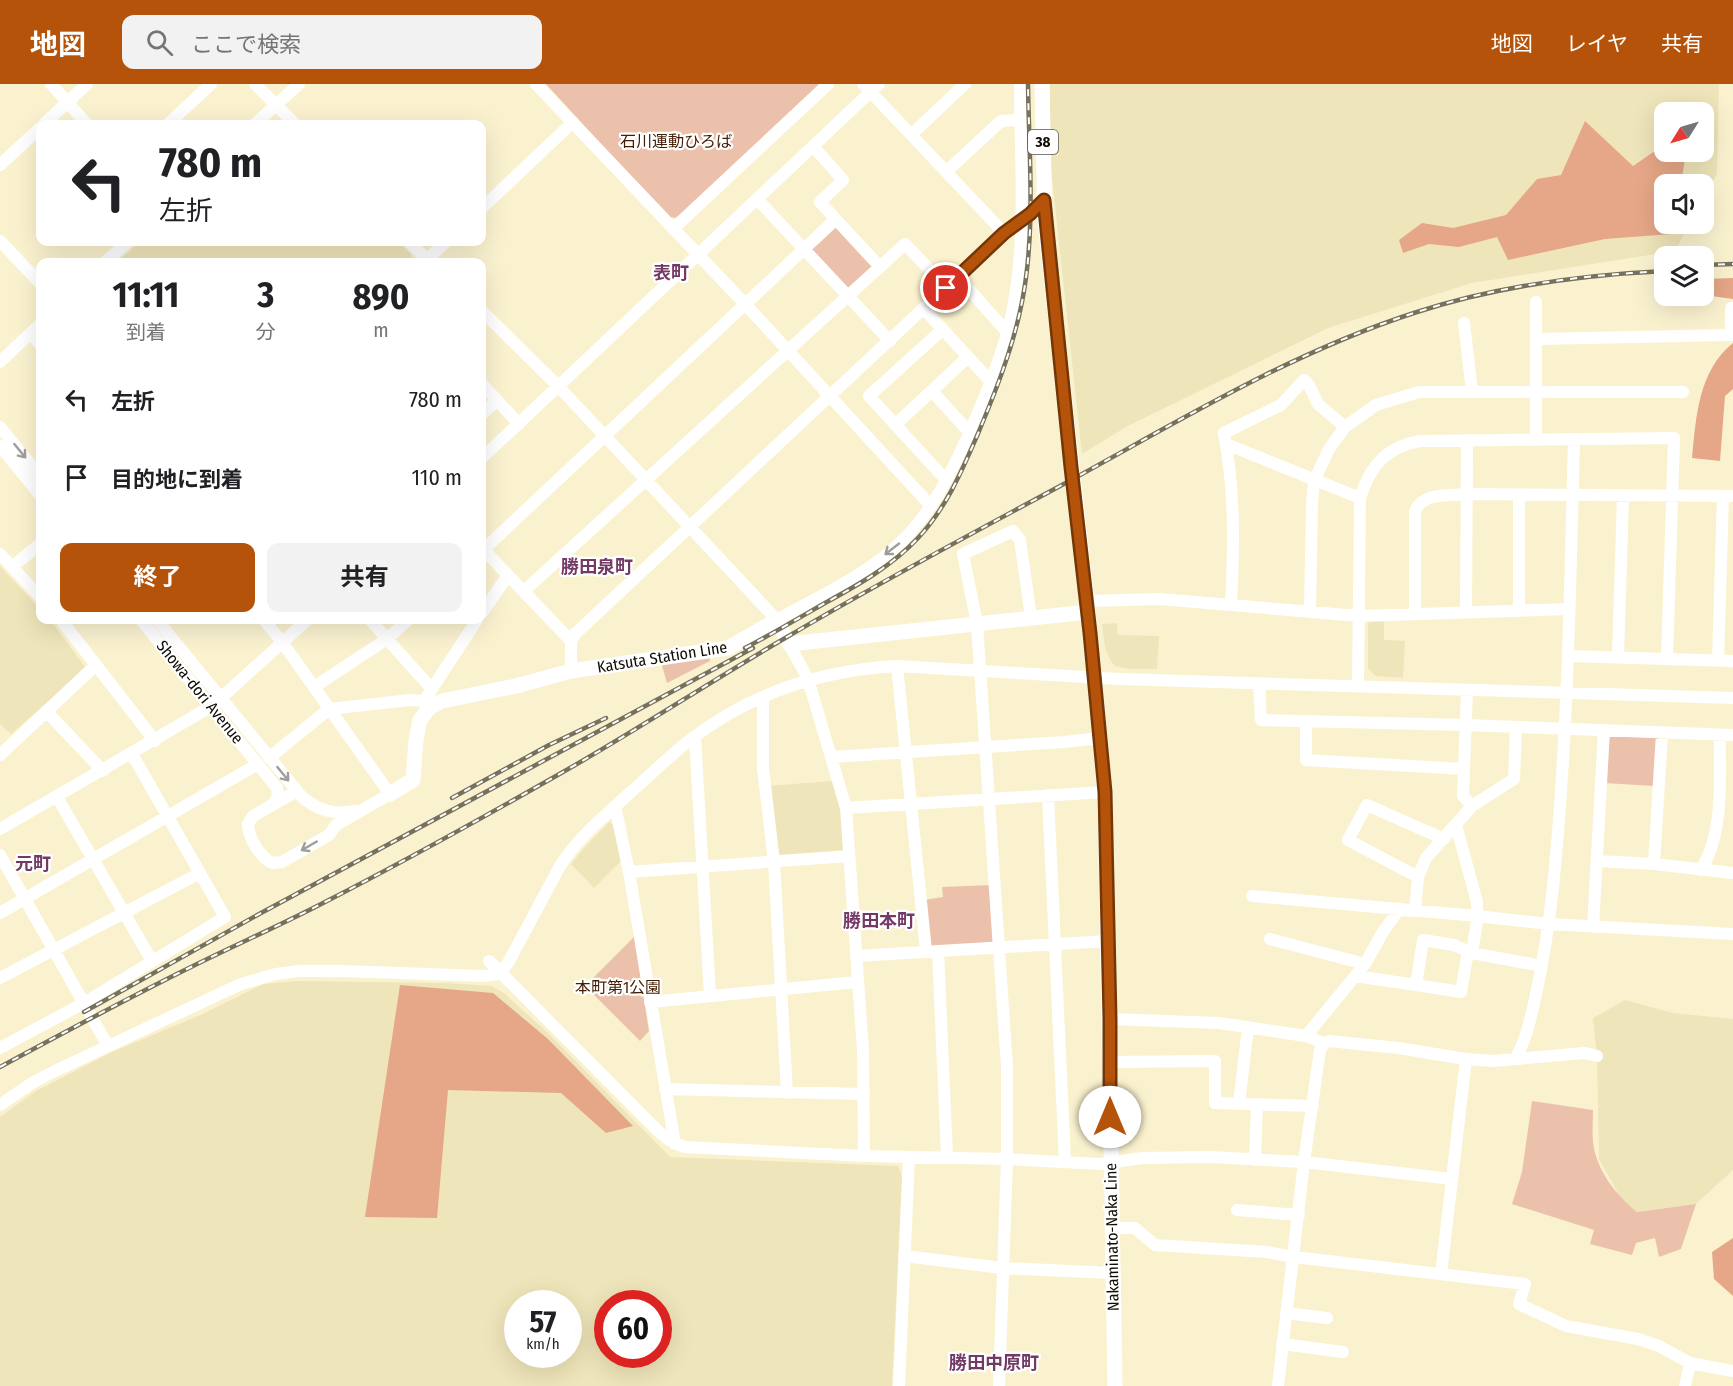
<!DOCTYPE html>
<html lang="ja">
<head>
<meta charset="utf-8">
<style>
	:root { --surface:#fff; --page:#f2f2f2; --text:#202124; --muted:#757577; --accent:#b45309 }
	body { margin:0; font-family:"Fira Sans Condensed","Noto Sans JP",sans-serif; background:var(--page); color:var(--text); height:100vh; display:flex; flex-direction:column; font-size:22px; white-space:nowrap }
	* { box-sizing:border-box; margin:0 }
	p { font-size:20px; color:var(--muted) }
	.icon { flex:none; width:33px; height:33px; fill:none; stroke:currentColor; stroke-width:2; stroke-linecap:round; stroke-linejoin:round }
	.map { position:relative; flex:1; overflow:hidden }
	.side { position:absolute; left:36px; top:174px; width:450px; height:366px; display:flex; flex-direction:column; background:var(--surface); border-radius:12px; box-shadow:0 6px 24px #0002 }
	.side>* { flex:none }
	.hud { position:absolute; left:36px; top:36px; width:450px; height:126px; border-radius:12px; box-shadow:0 6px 24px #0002; background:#fff; color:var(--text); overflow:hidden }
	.needle { width:39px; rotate:233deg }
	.tools { position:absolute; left:1654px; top:18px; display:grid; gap:12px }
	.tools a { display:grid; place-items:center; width:60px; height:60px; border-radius:12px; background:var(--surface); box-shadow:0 6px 24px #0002; font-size:30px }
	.speed { position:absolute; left:504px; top:1206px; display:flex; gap:12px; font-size:30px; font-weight:700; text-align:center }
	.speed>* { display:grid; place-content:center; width:78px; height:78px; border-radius:50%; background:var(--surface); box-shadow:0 6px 24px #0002; line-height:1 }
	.speed small { font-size:15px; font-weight:400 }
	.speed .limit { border:9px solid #d22; background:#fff; color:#111 }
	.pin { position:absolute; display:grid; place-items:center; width:51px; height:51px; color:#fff; margin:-26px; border:3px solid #fff; border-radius:50%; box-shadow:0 2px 6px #0007 }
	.me { position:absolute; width:66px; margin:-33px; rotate:0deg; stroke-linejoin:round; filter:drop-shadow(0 0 4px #0008) }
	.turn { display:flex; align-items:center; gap:21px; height:126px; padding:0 24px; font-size:27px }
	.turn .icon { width:78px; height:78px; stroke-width:2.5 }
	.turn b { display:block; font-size:42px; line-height:51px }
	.eta { display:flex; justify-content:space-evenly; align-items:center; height:102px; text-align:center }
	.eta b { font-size:36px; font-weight:700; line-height:42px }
	.cta { display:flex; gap:12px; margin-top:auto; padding:12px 24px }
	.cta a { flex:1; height:69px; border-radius:12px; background:var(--accent); color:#fff; font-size:24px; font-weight:700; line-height:69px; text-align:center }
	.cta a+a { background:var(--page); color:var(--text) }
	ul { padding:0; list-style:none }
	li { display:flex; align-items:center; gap:18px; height:78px; padding:0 24px }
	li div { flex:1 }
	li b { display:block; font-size:22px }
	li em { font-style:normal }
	header { display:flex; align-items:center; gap:36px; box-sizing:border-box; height:84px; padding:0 30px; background:var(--accent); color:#fff }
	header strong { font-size:28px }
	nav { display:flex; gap:33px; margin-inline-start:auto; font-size:21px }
	.search { width:420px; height:54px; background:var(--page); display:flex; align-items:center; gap:15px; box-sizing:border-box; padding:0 21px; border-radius:12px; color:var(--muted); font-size:22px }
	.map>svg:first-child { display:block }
</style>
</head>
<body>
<header>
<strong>地図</strong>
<div class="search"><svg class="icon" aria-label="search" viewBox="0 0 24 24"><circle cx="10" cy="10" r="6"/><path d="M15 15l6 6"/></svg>ここで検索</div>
<nav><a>地図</a><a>レイヤ</a><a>共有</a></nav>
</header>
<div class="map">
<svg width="1733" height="1302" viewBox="0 0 1733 1302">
	<rect width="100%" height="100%" fill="#faf2cf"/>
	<!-- built -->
	<path fill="#efe5ba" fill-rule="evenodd" d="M1050 0H1719L1717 90 1704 113V100H1665V140H1690L1675 167 1472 199 1328 244 1126 343 1082 370 1049 67ZM1665 28H1704V68H1665Z
		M140 158H398L411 170V178H117Z
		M0 482 40 525V536H50L86 584 11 650 0 640Z
		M1384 535V556L1405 557 1403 594 1375 592 1368 584V539L1371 536Z
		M1117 539 1118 551 1159 552 1157 585H1130L1115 582 1110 576 1105 564 1102 540Z
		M833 697 841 723 845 767 780 775 767 702Z
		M609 738 614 741 621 777 594 804 571 780 585 763Z
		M298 897 447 899 492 902 504 909 548 949 670 1073 898 1082 902 1092 892 1302H0V1033L36 1007 110 969 205 929 263 900ZM518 1220H568V1270H518ZM608 1220H658V1270H608Z
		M1625 916 1673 929 1733 935V1086L1696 1120 1637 1128 1622 1116 1599 1075 1597 972 1593 934Z"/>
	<!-- green -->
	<path fill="#ecc1ac" d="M546 0H822L678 134 668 133Z
		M836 135 880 183 847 213 803 166Z
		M709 570 710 577 667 599 661 578Z
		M1607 651H1655L1658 655 1654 702 1604 699Z
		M992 801 995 858 992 860 932 864 927 859 924 816 943 813 942 803Z
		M634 853 649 947 640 957 585 902Z
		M1532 1017 1593 1026C1593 1036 1592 1048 1593 1058 1596 1086 1616 1111 1637 1128L1696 1120 1681 1165 1659 1173 1655 1154 1636 1159 1632 1171 1590 1160 1594 1146 1512 1120 1522 1088Z"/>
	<!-- forest -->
	<path fill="#e5a787" d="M1585 37 1633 82 1665 60V68H1686L1681 100H1665V140H1674L1672 150 1605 155 1508 176 1497 153 1459 163 1429 160 1403 169 1399 156 1422 139 1453 144 1506 131 1537 95 1561 91Z
		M1733 194V215L1704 211V195Z
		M1733 259V305L1725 312 1720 377 1692 374C1696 334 1698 287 1733 259Z
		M400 901 493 909 548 955 633 1042 606 1049 561 1009 448 1006 437 1134 365 1133Z
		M1733 1154V1212L1714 1195 1712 1168Z"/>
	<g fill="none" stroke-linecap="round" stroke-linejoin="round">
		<!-- minor -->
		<path stroke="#fff" stroke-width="12" d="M51 0 87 40
			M255 0 295 40
			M536 0 746 221 931 422
			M863 0 1004 149
			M44 40 87 0
			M168 40 211 0
			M255 40 299 0
			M911 51 965 0
			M813 62 843 96 820 118 880 183
			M0 81 40 44
			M946 88 1001 37 1020 36
			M757 115 890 257
			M482 124 573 38
			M673 145 828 0
			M0 157 40 199
			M409 158 430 178
			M105 178 128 158
			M424 178 446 158
			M958 193 1007 248
			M1536 218V356
			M924 225 991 298
			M482 227 558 302 777 536C819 512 868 491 903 456 933 426 951 389 968 352 983 318 997 285 1007 250 1029 169 1020 82 1020 0
			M1464 239 1472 307
			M942 246 869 312 946 396
			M31 249 40 261
			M1537 255 1731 251V224H1733
			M0 278 40 240
			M482 300 519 340
			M932 307 969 348
			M482 330 497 316
			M895 341 968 273
			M0 343 40 392
			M1226 360 1360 414
			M0 362 40 411
			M482 374 879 0
			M482 464 571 557
			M482 467 836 135
			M0 470 40 513
			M12 483 40 460
			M524 507 905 160 947 204
			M1087 517 1160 515 1359 532 1569 525
			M1231 520C1234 463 1235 406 1224 349L1281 321 1304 296 1309 301 1318 320 1345 343
			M1519 526V411
			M1310 527 1312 420 1314 397 1329 365 1345 343 1376 321 1419 308H1683
			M1466 528 1467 356
			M482 529 508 491
			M1415 529V427C1423 408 1449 412 1467 410L1733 412
			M61 536 155 657
			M141 536 277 704 278 712 274 719
			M157 536 302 713C319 727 335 731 356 727
			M264 536 282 558 390 710 336 741 329 751 282 778 272 779C260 773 248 753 248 740L253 732 297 707
			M370 536 431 604
			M789 560 808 595 846 724 863 967 864 1072
			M1568 572 1733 577
			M1618 573 1623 411
			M1718 576 1723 412
			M897 582 926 867
			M571 587V557L575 550 1004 149 1030 130 1044 116
			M1259 599 1261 636 1465 641 1733 651
			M1358 602 1360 414C1370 382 1386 363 1420 357L1674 354 1667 575
			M314 603 387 555 408 536
			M1467 606 1463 712 1472 722
			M763 613V684L774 778 787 1009
			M424 617 477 536
			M46 627 103 687
			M1306 637V676L1463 685
			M695 653 710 911
			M0 671 96 581
			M832 673 1064 658 1100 654
			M269 674 329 625 410 616 424 617 429 624
			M1048 711 1065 1078
			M57 713 152 877
			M615 722 629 788 675 1060
			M846 724 1105 708
			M1456 741 1477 818V837L1472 869
			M0 745 212 622 307 536
			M0 771 108 962
			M1597 777 1654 780 1733 789
			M1654 780 1662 649
			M1701 786C1725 747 1719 695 1720 651
			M629 788 849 772
			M1418 793 1348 756 1367 721 1444 755
			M1252 812 1477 832 1549 840 1733 850
			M0 829 258 680
			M1593 843 1604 646
			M1270 855 1365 880
			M938 867 947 1073
			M1468 867 1461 908 1416 901 1423 856 1454 861 1472 869 1542 882
			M856 872 1108 857
			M489 877 658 1047 669 1056 684 1063 864 1072 1007 1075 1101 1080 1142 1074 1211 1073 1304 1078 1452 1095
			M1355 892 1416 901
			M0 894 200 789
			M650 918 857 898
			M1110 935 1219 939 1306 952 1324 959
			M1306 952 1365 880 1384 846 1399 826 1415 827 1418 793 1426 774 1472 722 1514 695 1516 643
			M0 964 84 919 225 833 132 670
			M1515 975C1526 956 1530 937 1535 915 1543 878 1549 841 1553 803 1568 655 1570 505 1574 355
			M1110 978 1215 977V1019L1313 1022
			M665 1005 864 1010
			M1239 1020 1248 943
			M0 1021 32 999 55 987 241 900 276 890 299 887H342L483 892 499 890 508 879 560 782C579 752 606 731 632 707 653 689 672 669 694 653 754 608 824 586 897 582L1120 595 1733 614
			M1255 1076 1257 1020
			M1237 1126 1299 1131
			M1112 1144H1135L1155 1161 1267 1168 1294 1173 1525 1200 1519 1220 1566 1242 1638 1255 1659 1262 1690 1279 1733 1287
			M904 1172 1002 1184 1113 1189
			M1441 1190 1466 975
			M1286 1229 1327 1234
			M1282 1260 1343 1268
			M899 1302 909 1073
			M999 1302 1007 1075V983L977 540 963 470 1013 447 1020 456 1031 533
			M1278 1302 1304 1078 1320 966 1324 959 1329 957 1398 964 1466 975 1493 977 1585 969 1597 972
			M1685 1302 1690 1279"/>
		<!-- major -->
		<path stroke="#fff" stroke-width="15" d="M1042 0 1045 138 1087 517 1105 708 1115 1302
			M390 710 413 696 416 656 420 636 429 624 442 617 516 602 571 587 728 564 777 536 789 560 1088 528"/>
		<!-- rail casing -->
		<g stroke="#76715d" stroke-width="4.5">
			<path id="rail" d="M1704 181 1733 180
				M745 564C772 550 799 534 825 519 858 501 892 482 918 454 946 424 961 389 977 352 995 309 1013 264 1022 218 1036 147 1029 72 1028 0
				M452 714 549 661 606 634
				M84 928 261 829 753 564
				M0 983C63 949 126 915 191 883 235 861 281 841 325 818 405 777 484 733 563 688 639 645 711 597 787 553 880 498 977 447 1073 395 1184 334 1295 267 1417 228 1497 202 1581 191 1665 187"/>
		</g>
		<!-- rail -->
		<use href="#rail" stroke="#fff" stroke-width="2" stroke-dasharray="7" stroke-linecap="butt"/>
	</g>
	<!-- one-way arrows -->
	<defs><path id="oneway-shaft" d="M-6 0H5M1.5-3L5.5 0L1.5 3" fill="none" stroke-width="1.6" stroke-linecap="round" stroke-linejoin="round" transform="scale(1.5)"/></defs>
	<g stroke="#9f9e9a">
		<use href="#oneway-shaft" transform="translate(20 367) rotate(51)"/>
		<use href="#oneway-shaft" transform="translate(892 465) rotate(142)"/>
		<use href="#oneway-shaft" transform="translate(283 690) rotate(51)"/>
		<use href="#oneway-shaft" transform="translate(309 762) rotate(150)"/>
	</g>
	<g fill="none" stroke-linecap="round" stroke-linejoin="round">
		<!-- route casing -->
		<g stroke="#753606" stroke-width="15">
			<path id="route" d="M946 204 1004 149 1030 130 1044 116 1071 383 1090 549 1105 708 1110 935V1033"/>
		</g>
		<!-- route -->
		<use href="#route" stroke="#b45309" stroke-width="10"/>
	</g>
	<g text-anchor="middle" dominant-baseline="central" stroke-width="4.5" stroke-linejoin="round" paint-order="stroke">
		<!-- shield labels -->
		<rect fill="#fff" stroke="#57554f" stroke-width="1.5" x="1028" y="46" width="30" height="24" rx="4.5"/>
		<g font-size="15" font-weight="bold" fill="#0f0c03">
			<text x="1043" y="58">38</text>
		</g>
		<!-- park labels -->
		<g font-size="16" fill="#441d05" stroke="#fff">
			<text x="676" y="57">石川運動ひろば</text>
			<text x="618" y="903">本町第1公園</text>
		</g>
		<!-- street labels -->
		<g font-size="16" fill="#0f0c03" stroke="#fff">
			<text transform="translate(662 573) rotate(-9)">Katsuta Station Line</text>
			<text transform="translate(200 608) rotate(51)">Showa-dori Avenue</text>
			<text transform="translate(1112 1153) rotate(-91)">Nakaminato-Naka Line</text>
		</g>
		<!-- neighbourhood labels -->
		<g font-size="18" font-weight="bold" fill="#733a66" stroke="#fff">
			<text x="671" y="189">表町</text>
			<text x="597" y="483">勝田泉町</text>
			<text x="33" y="780">元町</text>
			<text x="879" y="837">勝田本町</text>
			<text x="994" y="1279">勝田中原町</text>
		</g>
	</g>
</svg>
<div class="tools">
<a><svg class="needle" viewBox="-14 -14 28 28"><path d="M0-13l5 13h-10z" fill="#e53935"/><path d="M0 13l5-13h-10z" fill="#757577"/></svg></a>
<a><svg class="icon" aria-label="sound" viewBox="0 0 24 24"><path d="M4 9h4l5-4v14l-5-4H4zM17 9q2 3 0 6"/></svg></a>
<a><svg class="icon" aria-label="layers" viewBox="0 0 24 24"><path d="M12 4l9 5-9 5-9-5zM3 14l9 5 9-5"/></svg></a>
</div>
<div class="speed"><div>57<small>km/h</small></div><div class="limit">60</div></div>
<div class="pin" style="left:946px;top:204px;background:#d93025"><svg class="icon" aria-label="arrive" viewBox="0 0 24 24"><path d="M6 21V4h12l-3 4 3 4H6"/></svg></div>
<svg class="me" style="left:1110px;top:1033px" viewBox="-20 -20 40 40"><circle r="19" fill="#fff"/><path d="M0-13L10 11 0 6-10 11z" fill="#b45309"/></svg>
<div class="hud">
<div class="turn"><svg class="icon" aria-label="left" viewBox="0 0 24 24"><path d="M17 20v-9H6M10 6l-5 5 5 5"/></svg><div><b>780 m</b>左折</div></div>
</div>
<section class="side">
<div class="eta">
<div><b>11:11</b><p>到着</p></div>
<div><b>3</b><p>分</p></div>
<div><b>890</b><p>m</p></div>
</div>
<ul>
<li><svg class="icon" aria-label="left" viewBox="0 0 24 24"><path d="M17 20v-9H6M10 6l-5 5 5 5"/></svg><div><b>左折</b></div><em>780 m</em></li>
<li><svg class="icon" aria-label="arrive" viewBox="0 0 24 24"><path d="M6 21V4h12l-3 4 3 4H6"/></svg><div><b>目的地に到着</b></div><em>110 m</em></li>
</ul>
<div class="cta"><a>終了</a><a>共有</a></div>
</section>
</div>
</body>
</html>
